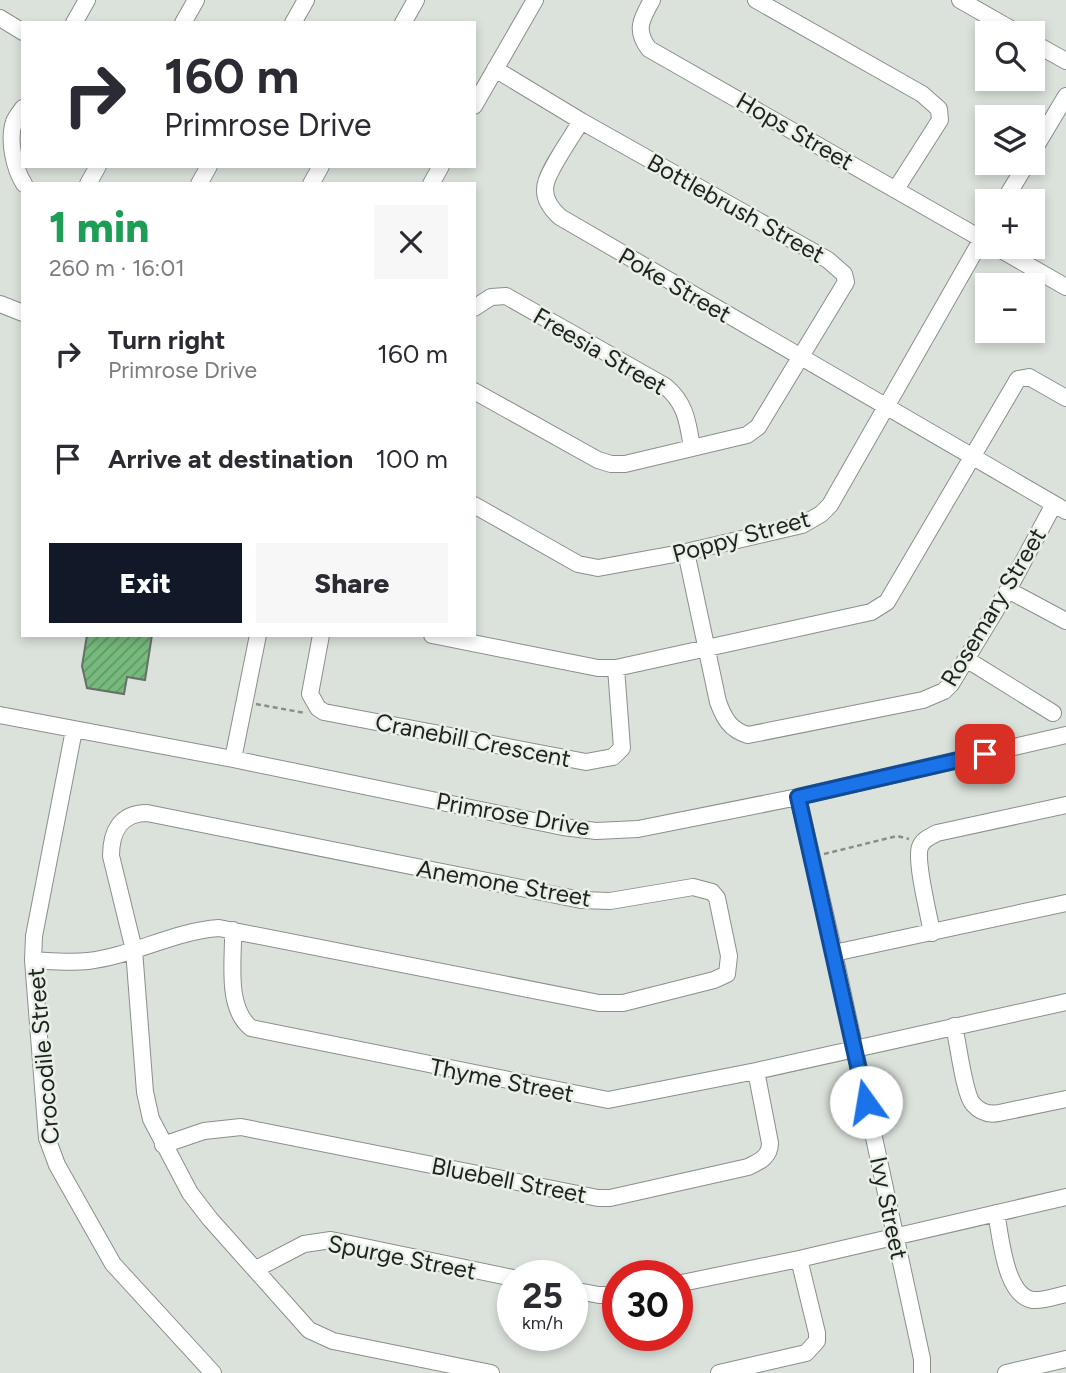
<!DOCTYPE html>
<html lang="en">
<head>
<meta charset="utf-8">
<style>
	:root { --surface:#fff; --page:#f7f7f7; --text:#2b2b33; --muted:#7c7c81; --accent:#111827 }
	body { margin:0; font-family:Figtree,sans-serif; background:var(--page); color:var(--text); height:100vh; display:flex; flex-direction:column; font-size:26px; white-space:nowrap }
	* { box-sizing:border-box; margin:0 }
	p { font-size:23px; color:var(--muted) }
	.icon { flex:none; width:38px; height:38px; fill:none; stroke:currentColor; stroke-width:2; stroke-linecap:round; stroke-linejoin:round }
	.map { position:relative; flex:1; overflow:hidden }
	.side { position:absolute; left:21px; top:182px; width:455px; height:455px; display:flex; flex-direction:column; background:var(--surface); border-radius:0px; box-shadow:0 4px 10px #0003 }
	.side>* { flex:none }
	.top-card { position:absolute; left:21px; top:21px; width:455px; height:147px; border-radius:0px; box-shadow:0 4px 10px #0003; background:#fff; color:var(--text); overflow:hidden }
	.buttons { position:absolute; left:975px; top:21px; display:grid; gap:14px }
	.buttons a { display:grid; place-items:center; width:70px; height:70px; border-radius:0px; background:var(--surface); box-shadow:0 4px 10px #0003; font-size:35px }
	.speed { position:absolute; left:497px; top:1260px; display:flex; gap:14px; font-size:35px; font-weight:700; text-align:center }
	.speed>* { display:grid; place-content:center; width:91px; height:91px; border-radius:50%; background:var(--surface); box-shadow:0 4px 10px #0003; line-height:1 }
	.speed small { font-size:18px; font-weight:400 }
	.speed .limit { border:10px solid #d22; background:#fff; color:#111 }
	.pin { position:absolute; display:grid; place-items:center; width:60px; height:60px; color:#fff; margin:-30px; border-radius:14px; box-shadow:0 4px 10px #0006 }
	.me { position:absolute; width:77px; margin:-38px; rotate:347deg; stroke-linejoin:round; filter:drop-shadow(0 0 5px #0008) }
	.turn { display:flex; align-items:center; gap:24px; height:147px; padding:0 28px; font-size:32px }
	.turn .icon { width:91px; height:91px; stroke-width:2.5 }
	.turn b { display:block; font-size:49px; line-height:60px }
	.round { display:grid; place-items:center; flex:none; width:74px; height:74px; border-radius:0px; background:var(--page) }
	.summary { display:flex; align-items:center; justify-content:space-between; height:119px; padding:0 28px }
	h1 { font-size:42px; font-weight:800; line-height:52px; color:#1e9e55 }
	.action { display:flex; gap:14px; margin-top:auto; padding:14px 28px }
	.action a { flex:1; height:80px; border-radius:0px; background:var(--accent); color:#fff; font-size:28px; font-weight:800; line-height:80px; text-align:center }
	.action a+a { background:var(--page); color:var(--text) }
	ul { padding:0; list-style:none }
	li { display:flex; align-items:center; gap:21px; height:105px; padding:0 28px }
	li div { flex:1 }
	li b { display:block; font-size:26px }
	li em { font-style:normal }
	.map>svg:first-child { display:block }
</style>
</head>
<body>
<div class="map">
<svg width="1066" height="1373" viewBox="0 0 1066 1373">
	<defs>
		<pattern id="building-hatch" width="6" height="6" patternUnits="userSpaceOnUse" patternTransform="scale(1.75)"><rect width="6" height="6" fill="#77ba7d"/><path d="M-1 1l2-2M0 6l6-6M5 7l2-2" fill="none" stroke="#619766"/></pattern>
	</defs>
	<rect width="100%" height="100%" fill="#dbe2db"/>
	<!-- building -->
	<path fill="url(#building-hatch)" stroke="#686f68" stroke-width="2" d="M87 635H152L145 680 127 677 124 694 87 688 82 666Z"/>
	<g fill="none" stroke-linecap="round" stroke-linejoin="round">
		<!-- minor casing -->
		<g stroke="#899089" stroke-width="18">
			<path id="minor" d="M652 0C642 18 634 30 649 49L987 242
				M756 0 922 94 939 109 940 120 896 189
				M960 0 1018 33
				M0 18 23 32
				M74 23 87 0
				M183 23 196 0
				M293 23 306 0
				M403 23 416 0
				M1032 42 1066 61
				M474 106 535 0
				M23 108C20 112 15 118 14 122 8 140 14 168 24 184
				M581 121C572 137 550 167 546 183 542 197 550 208 560 217L1066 511
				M1032 153 1066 96
				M88 184 98 166
				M199 184 209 166
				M311 184 321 166
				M431 184 441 166
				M1004 201 1027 163
				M996 247 1066 287
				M0 304 23 313
				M474 308 491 297 506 296 665 386C686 403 688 423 692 448
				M474 391 598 460 611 464H625L747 435 758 427 846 282 844 274 828 260 581 121 495 69
				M474 505 578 564 598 568 686 552 802 525 821 514 830 505 987 230
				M686 552 718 702C724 718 730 730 748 735L923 700 944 691 951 684 1008 590 1054 504
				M1008 590 1066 621
				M321 635 310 694 318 708 324 712 586 762 613 757 622 748 616 668
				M432 635 598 668H616L871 612 887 602 1018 379 1029 377 1066 398
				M966 659 1053 713
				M0 715 233 759 563 827 596 831 638 829 798 797 1066 735
				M74 730 34 936 33 960 47 1138 57 1165 113 1264 213 1373
				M233 759 258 635
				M798 797 834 953 922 1359V1373
				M233 930C234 959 225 1007 251 1028L608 1100 756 1071 1066 1002
				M932 933C929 915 915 861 920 847 923 839 930 837 937 833L1066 805
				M834 953 1066 903
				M33 960C51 961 70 963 88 961 132 956 174 931 219 928L599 1003H623L714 980 727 974 729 956 717 898 712 892 693 887 610 901 581 900 147 813C120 813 111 832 111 856L134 950 145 1092 151 1119 190 1193 210 1219 309 1330 333 1341 491 1373
				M954 1026C958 1042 964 1094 973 1104 980 1112 989 1115 999 1113L1066 1099
				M163 1145 204 1131 241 1127 598 1198H610L748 1167C759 1162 770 1157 770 1143L756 1071
				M996 1213C1001 1237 1005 1296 1033 1300 1044 1301 1056 1296 1066 1294
				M256 1269 304 1244 331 1240 513 1278
				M677 1284 799 1259 1066 1197
				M572 1290 599 1295H618
				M719 1373 806 1353 817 1341V1333L799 1259
				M1006 1373 1066 1359"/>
		</g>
		<!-- path -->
		<path stroke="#898e89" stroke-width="2.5" stroke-dasharray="5 3.5" stroke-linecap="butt" d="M256 704 305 713
			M824 854 897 836 909 839"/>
		<!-- minor -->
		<use href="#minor" stroke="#fff" stroke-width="16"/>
	</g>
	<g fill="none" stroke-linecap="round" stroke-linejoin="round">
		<!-- route casing -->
		<g stroke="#114b97" stroke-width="18">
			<path id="route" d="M866 1102 798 797 985 754"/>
		</g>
		<!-- route -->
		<use href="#route" stroke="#1a73e8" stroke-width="12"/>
	</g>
	<g text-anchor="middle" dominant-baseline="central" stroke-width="5" stroke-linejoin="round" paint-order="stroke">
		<!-- street labels -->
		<g font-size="24" fill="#1f221f" stroke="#e8f0e8">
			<text transform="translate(795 131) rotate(30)">Hops Street</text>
			<text transform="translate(736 208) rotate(29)">Bottlebrush Street</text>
			<text transform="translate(675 285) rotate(30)">Poke Street</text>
			<text transform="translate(600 351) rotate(30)">Freesia Street</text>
			<text transform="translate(741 536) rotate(-15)">Poppy Street</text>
			<text transform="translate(993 607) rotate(-59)">Rosemary Street</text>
			<text transform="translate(473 740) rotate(11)">Cranebill Crescent</text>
			<text transform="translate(513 814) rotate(10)">Primrose Drive</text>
			<text transform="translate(504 883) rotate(10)">Anemone Street</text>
			<text transform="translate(43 1056) rotate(-95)">Crocodile Street</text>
			<text transform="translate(502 1080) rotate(11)">Thyme Street</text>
			<text transform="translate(509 1180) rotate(11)">Bluebell Street</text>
			<text transform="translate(889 1208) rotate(78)">Ivy Street</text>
			<text transform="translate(402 1257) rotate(11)">Spurge Street</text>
		</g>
	</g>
</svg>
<div class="buttons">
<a><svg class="icon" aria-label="search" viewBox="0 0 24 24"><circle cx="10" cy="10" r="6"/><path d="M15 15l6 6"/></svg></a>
<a><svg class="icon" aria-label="layers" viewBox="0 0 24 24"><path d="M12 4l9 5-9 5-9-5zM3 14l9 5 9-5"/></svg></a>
<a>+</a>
<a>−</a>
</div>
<div class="speed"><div>25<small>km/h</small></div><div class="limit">30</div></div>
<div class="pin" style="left:985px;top:754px;background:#d93025"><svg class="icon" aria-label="arrive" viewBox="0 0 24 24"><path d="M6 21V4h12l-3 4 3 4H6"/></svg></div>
<svg class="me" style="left:866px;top:1102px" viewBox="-20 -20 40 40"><circle r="19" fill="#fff"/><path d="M0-13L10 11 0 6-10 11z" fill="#1a73e8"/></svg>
<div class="top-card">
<div class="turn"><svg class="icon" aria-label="right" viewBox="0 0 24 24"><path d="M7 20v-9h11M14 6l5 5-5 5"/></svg><div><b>160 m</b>Primrose Drive</div></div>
</div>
<section class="side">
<div class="summary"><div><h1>1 min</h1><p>260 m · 16:01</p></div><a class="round"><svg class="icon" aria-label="close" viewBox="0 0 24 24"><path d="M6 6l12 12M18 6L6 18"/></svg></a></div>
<ul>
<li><svg class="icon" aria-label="right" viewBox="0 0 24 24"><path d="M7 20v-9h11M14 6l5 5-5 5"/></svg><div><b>Turn right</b><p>Primrose Drive</p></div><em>160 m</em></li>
<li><svg class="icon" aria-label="arrive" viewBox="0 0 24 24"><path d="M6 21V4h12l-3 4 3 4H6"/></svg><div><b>Arrive at destination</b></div><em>100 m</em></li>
</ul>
<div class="action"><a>Exit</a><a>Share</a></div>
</section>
</div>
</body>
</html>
